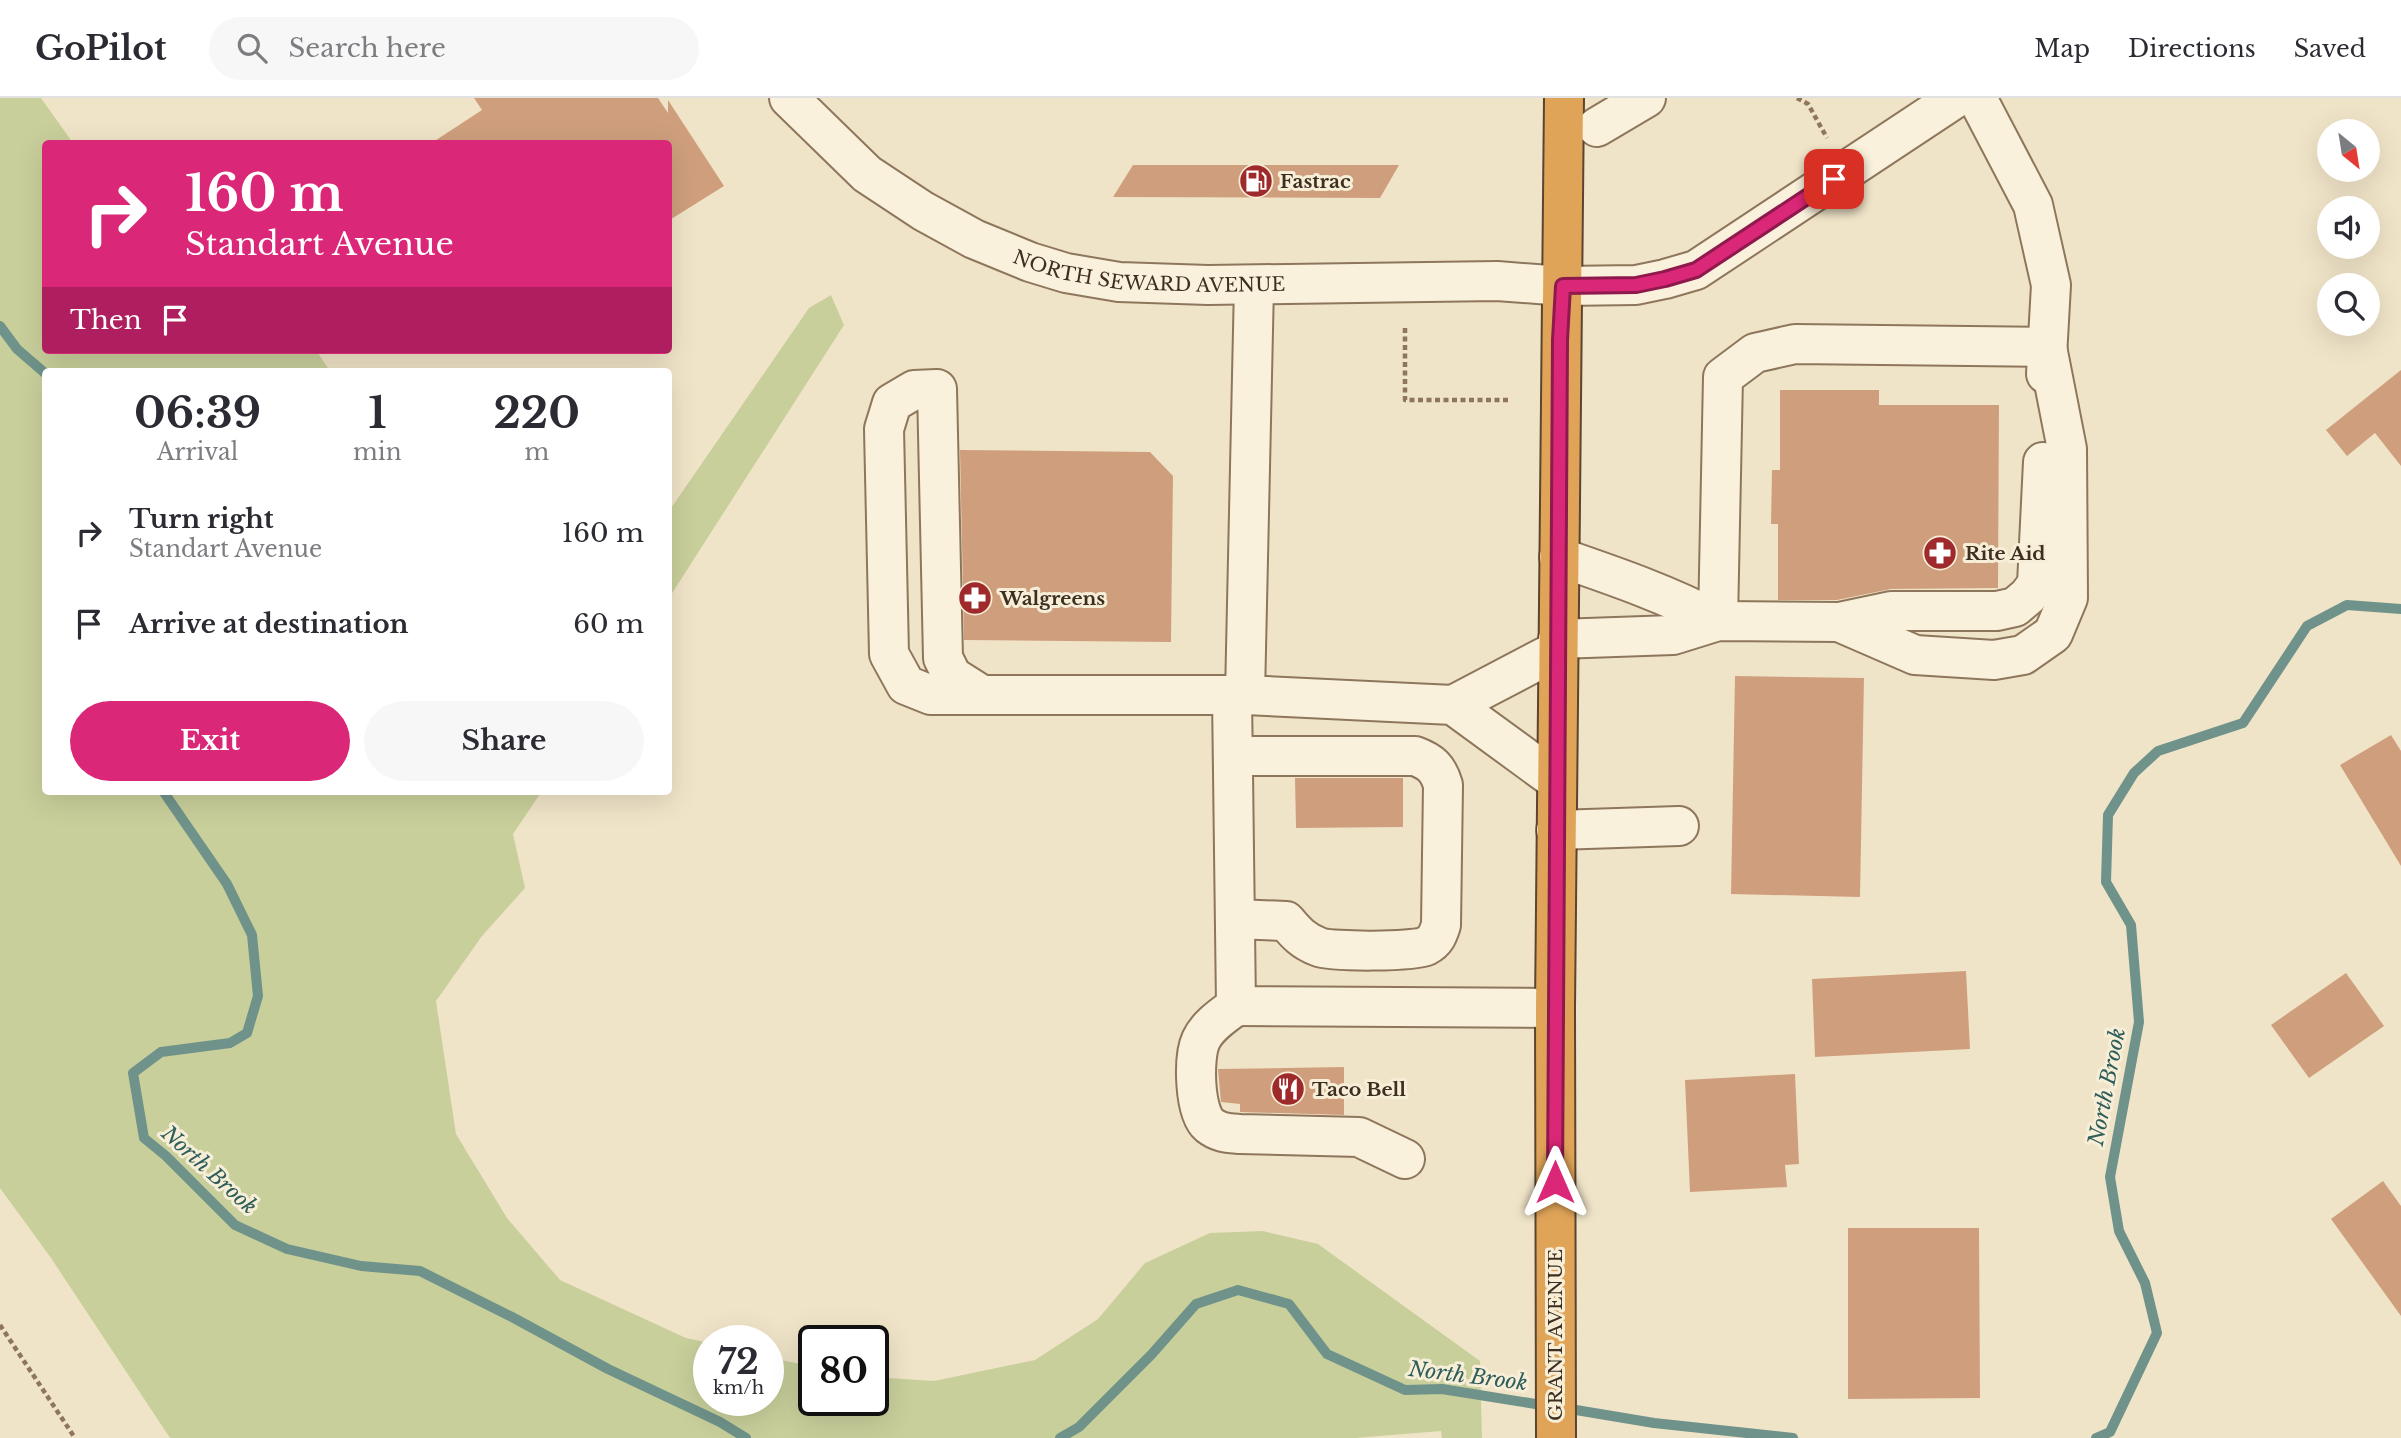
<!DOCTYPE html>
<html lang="en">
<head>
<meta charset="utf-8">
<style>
	:root { --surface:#fff; --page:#f7f7f7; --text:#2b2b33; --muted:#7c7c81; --line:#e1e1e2; --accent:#db2777 }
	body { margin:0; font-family:"Libre Baskerville",serif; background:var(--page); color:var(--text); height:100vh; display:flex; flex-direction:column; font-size:26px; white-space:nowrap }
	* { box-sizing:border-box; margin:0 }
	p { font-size:23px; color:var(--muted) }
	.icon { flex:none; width:38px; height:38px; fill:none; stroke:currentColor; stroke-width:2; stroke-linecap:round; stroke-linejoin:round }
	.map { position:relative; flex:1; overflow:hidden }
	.sheet { position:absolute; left:42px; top:270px; width:630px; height:427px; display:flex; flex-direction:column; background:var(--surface); border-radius:7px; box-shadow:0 7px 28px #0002 }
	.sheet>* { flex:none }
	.banner { position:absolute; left:42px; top:42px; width:630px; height:214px; border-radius:7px; box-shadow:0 7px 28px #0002; background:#db2777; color:#fff; overflow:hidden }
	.needle { width:46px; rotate:150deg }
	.controls { position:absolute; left:2317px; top:21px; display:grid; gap:14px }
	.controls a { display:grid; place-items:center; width:63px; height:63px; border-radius:50%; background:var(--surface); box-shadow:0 7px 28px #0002; font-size:35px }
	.speed { position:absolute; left:693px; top:1227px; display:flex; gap:14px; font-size:35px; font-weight:700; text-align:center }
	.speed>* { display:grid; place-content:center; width:91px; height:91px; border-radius:50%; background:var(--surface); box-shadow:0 7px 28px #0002; line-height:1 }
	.speed small { font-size:18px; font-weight:400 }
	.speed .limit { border:4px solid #111; border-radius:10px; background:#fff; color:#111 }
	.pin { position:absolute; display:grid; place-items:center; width:60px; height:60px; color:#fff; margin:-30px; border-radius:14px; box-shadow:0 4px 10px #0006 }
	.me { position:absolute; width:77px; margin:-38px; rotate:0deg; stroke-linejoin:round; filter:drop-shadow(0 0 5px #0008) }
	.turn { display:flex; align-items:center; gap:24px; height:147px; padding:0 28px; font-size:32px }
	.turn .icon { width:91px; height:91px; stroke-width:2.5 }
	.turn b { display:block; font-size:49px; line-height:60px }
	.then { display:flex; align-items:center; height:66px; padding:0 28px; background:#0003; gap:14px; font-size:26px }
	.eta { display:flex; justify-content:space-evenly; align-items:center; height:119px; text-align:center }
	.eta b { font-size:42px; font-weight:700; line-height:49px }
	.cta { display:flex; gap:14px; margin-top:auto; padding:14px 28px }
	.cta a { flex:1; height:80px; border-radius:42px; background:var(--accent); color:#fff; font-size:28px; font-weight:700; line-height:80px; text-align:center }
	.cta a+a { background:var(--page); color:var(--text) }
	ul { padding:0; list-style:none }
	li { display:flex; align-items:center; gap:21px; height:91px; padding:0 28px }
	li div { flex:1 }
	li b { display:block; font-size:26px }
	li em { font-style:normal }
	header { display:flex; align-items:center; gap:42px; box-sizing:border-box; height:98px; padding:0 35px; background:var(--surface); border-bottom:2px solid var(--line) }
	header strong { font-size:33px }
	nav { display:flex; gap:38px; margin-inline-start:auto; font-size:24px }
	.search { width:490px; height:63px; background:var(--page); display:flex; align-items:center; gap:18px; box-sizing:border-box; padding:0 24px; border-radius:38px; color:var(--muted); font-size:26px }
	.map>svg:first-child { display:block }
</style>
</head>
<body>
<header>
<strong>GoPilot</strong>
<div class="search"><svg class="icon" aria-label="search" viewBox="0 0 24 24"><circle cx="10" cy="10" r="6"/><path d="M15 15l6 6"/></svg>Search here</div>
<nav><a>Map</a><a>Directions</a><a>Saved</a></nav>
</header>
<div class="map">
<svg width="2401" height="1340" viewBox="0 0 2401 1340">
	<rect width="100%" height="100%" fill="#f0e4c8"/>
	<!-- green -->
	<path fill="#c9cf9b" d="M0 0H41L73 45 46 46V252H316L330 273H46V693H542L513 736 525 790 482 838 436 903 456 1036 507 1120 560 1182 686 1240 709 1245V1302H768V1259L814 1269V1302H873V1279L934 1283 1035 1262 1098 1221 1145 1165 1210 1135 1263 1133 1318 1146 1480 1263 1482 1340H1442L1441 1333 1355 1340H170L51 1160 0 1090Z
		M831 197 844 227 669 500V413L809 210Z"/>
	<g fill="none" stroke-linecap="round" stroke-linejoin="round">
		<!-- stream -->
		<path stroke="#6f938a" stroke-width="10" d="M0 228 17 251 46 276
			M163 693 227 786 252 837 258 898 247 935 230 945 161 954 133 975 144 1040 166 1058 235 1127 287 1151 361 1168 420 1173 512 1219 608 1271 720 1324 746 1340
			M1564 1310 1654 1325 1793 1340
			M1060 1340 1079 1329 1151 1257 1196 1206 1238 1192 1289 1206 1327 1256 1405 1292 1442 1291 1548 1308
			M2096 1340 2110 1334 2157 1235 2145 1185 2119 1133 2110 1079 2139 924 2131 827 2106 784 2108 717 2134 675 2158 653 2243 625 2307 528 2347 507 2401 511"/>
	</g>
	<!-- building -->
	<path fill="#cf9f7d" d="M474 0H658L668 15V2L724 88 668 123V46H430L482 12Z
		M1133 67H1399L1380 100 1113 99Z
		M2401 272V368L2375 335 2347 358 2326 332Z
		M1780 292H1879V307H1999L1998 490 1891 491 1837 502H1778V426H1771L1772 372H1780Z
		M960 352 1150 354 1173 378 1171 544 964 542Z
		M1735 578 1864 580 1860 799 1731 796Z
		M2391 637 2401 653V768L2340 667Z
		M1295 680H1403V729L1296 730Z
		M1966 873 1970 951 1815 959 1812 881Z
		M2346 875 2384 928 2309 980 2271 927Z
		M1344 969V1017L1240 1014V1006L1221 1004 1218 971Z
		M1795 976 1799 1066 1785 1067 1787 1089 1690 1094 1685 982Z
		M2383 1083 2401 1108V1218L2331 1121Z
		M1848 1130H1979L1980 1300 1848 1301Z"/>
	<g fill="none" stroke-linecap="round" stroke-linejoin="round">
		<!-- minor casing -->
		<g stroke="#8d765c" stroke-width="42">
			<g id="minor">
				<path id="s1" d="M789 0 867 76 923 113 974 141 1030 164 1066 175 1119 184 1208 187 1497 183 1563 188 1636 187 1665 181 1696 172 1956 0"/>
				<path d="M1977 0 2033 107 2051 187 2046 276"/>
				<path d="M1597 29 1646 0"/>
				<path d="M1254 187 1245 597 1453 607 1557 683"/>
				<path d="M1559 459C1614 478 1667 496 1718 523L1723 279 1755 255 1795 246 2047 249"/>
				<path d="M1839 524 1891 513H1997L2015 509 2028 498 2037 486 2043 364"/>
				<path d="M1558 541 1673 537 1718 523 1839 524 1915 557 1994 562 2023 557 2053 536 2068 500 2067 351 2047 249"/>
				<path d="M982 597 952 578 943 560 937 291 914 292 892 305 884 331 889 556 906 587 931 597H1245"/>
				<path d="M1232 597 1236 908 1555 910"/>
				<path d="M1453 607 1558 552"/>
				<path d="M1233 658H1415C1431 664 1438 670 1443 687L1441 827C1438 836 1436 843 1426 848 1413 854 1332 854 1319 849 1303 843 1296 835 1286 823L1235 821"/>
				<path d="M1556 732 1679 728"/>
				<path d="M1236 908C1224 917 1208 927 1201 942 1193 959 1194 1014 1209 1027 1219 1035 1228 1035 1240 1036L1359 1039 1405 1061"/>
			</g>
		</g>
		<!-- highway casing -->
		<g stroke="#5b4430" stroke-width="42">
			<path id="highway" d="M1556 1340 1555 910 1564 0"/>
		</g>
		<!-- path -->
		<path stroke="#8d765c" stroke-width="4.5" stroke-dasharray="5 3.5" stroke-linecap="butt" d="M1797 0 1808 6 1827 40
			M1405 230V302H1508
			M0 1227 75 1340"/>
		<!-- minor -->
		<use href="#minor" stroke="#faf1dc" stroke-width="38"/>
		<!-- highway -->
		<use href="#highway" stroke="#e0a458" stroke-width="38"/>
	</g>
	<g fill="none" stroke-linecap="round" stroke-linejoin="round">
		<!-- route casing -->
		<g stroke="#8e194d" stroke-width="18">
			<path id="route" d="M1555 1084 1560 242 1563 188 1636 187 1665 181 1696 172 1834 81"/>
		</g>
		<!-- route -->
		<use href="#route" stroke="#db2777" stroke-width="12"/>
	</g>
	<!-- icons -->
	<defs>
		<g id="fuel-disc" transform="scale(1.75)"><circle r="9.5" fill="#9e2a2b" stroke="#f7eed8"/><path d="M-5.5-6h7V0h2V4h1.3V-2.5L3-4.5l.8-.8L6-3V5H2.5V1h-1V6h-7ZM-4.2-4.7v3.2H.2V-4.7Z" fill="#fff"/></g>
		<g id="pharmacy-disc" transform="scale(1.75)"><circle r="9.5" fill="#9e2a2b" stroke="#f7eed8"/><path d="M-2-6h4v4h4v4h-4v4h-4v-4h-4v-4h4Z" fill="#fff"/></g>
		<g id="restaurant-disc" transform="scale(1.75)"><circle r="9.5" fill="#9e2a2b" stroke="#f7eed8"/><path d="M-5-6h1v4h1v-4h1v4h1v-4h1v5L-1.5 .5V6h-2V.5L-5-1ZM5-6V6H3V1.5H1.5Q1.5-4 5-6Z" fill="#fff"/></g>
	</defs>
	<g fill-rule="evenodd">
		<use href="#fuel-disc" x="1256" y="83"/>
		<use href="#pharmacy-disc" x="1940" y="455"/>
		<use href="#pharmacy-disc" x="975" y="500"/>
		<use href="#restaurant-disc" x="1288" y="991"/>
	</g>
	<g text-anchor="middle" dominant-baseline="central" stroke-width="6" stroke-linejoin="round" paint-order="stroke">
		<!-- poi labels -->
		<g font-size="19" font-weight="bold" fill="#3d2e20" stroke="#f7eed8" text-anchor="start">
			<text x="1280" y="83">Fastrac</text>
			<text x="1965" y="455">Rite Aid</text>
			<text x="1000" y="500">Walgreens</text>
			<text x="1312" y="991">Taco Bell</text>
		</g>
		<!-- street labels -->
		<g font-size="19" fill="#3d2e20" stroke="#f7eed8">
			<text stroke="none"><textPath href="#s1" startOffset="415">NORTH SEWARD AVENUE</textPath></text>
			<text transform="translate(1555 1237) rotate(-90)">GRANT AVENUE</text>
		</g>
		<!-- water labels -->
		<g font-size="21" font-style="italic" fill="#2f5d5a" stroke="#f7eed8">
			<text transform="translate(2107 989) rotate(-79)">North Brook</text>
			<text transform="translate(209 1072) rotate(42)">North Brook</text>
			<text transform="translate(1468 1278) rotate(7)">North Brook</text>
		</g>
	</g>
</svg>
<div class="controls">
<a><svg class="needle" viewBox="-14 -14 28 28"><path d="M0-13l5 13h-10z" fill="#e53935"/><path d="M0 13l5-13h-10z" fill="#7c7c81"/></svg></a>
<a><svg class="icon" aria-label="sound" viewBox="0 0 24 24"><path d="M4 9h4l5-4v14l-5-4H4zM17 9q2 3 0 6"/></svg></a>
<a><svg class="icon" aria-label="search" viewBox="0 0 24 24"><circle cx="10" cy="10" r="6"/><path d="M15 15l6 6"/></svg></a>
</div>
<div class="speed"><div>72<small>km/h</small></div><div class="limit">80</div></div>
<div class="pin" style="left:1834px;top:81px;background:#d93025"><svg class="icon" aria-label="arrive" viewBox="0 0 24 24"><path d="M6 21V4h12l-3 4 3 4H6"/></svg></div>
<svg class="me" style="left:1555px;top:1084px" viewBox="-20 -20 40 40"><path d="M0-17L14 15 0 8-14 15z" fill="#db2777" stroke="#fff" stroke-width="4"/></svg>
<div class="banner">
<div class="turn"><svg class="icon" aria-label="right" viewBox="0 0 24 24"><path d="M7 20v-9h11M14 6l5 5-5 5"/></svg><div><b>160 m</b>Standart Avenue</div></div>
<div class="then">Then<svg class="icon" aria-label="arrive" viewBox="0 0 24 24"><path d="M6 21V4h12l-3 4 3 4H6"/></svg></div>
</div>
<section class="sheet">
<div class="eta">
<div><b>06:39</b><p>Arrival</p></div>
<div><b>1</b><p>min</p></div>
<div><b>220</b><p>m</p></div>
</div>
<ul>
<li><svg class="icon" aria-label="right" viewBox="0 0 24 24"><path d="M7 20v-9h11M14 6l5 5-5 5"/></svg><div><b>Turn right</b><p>Standart Avenue</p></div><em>160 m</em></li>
<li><svg class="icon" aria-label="arrive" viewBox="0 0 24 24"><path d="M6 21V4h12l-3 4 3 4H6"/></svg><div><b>Arrive at destination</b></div><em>60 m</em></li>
</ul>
<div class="cta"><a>Exit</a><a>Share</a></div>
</section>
</div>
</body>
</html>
